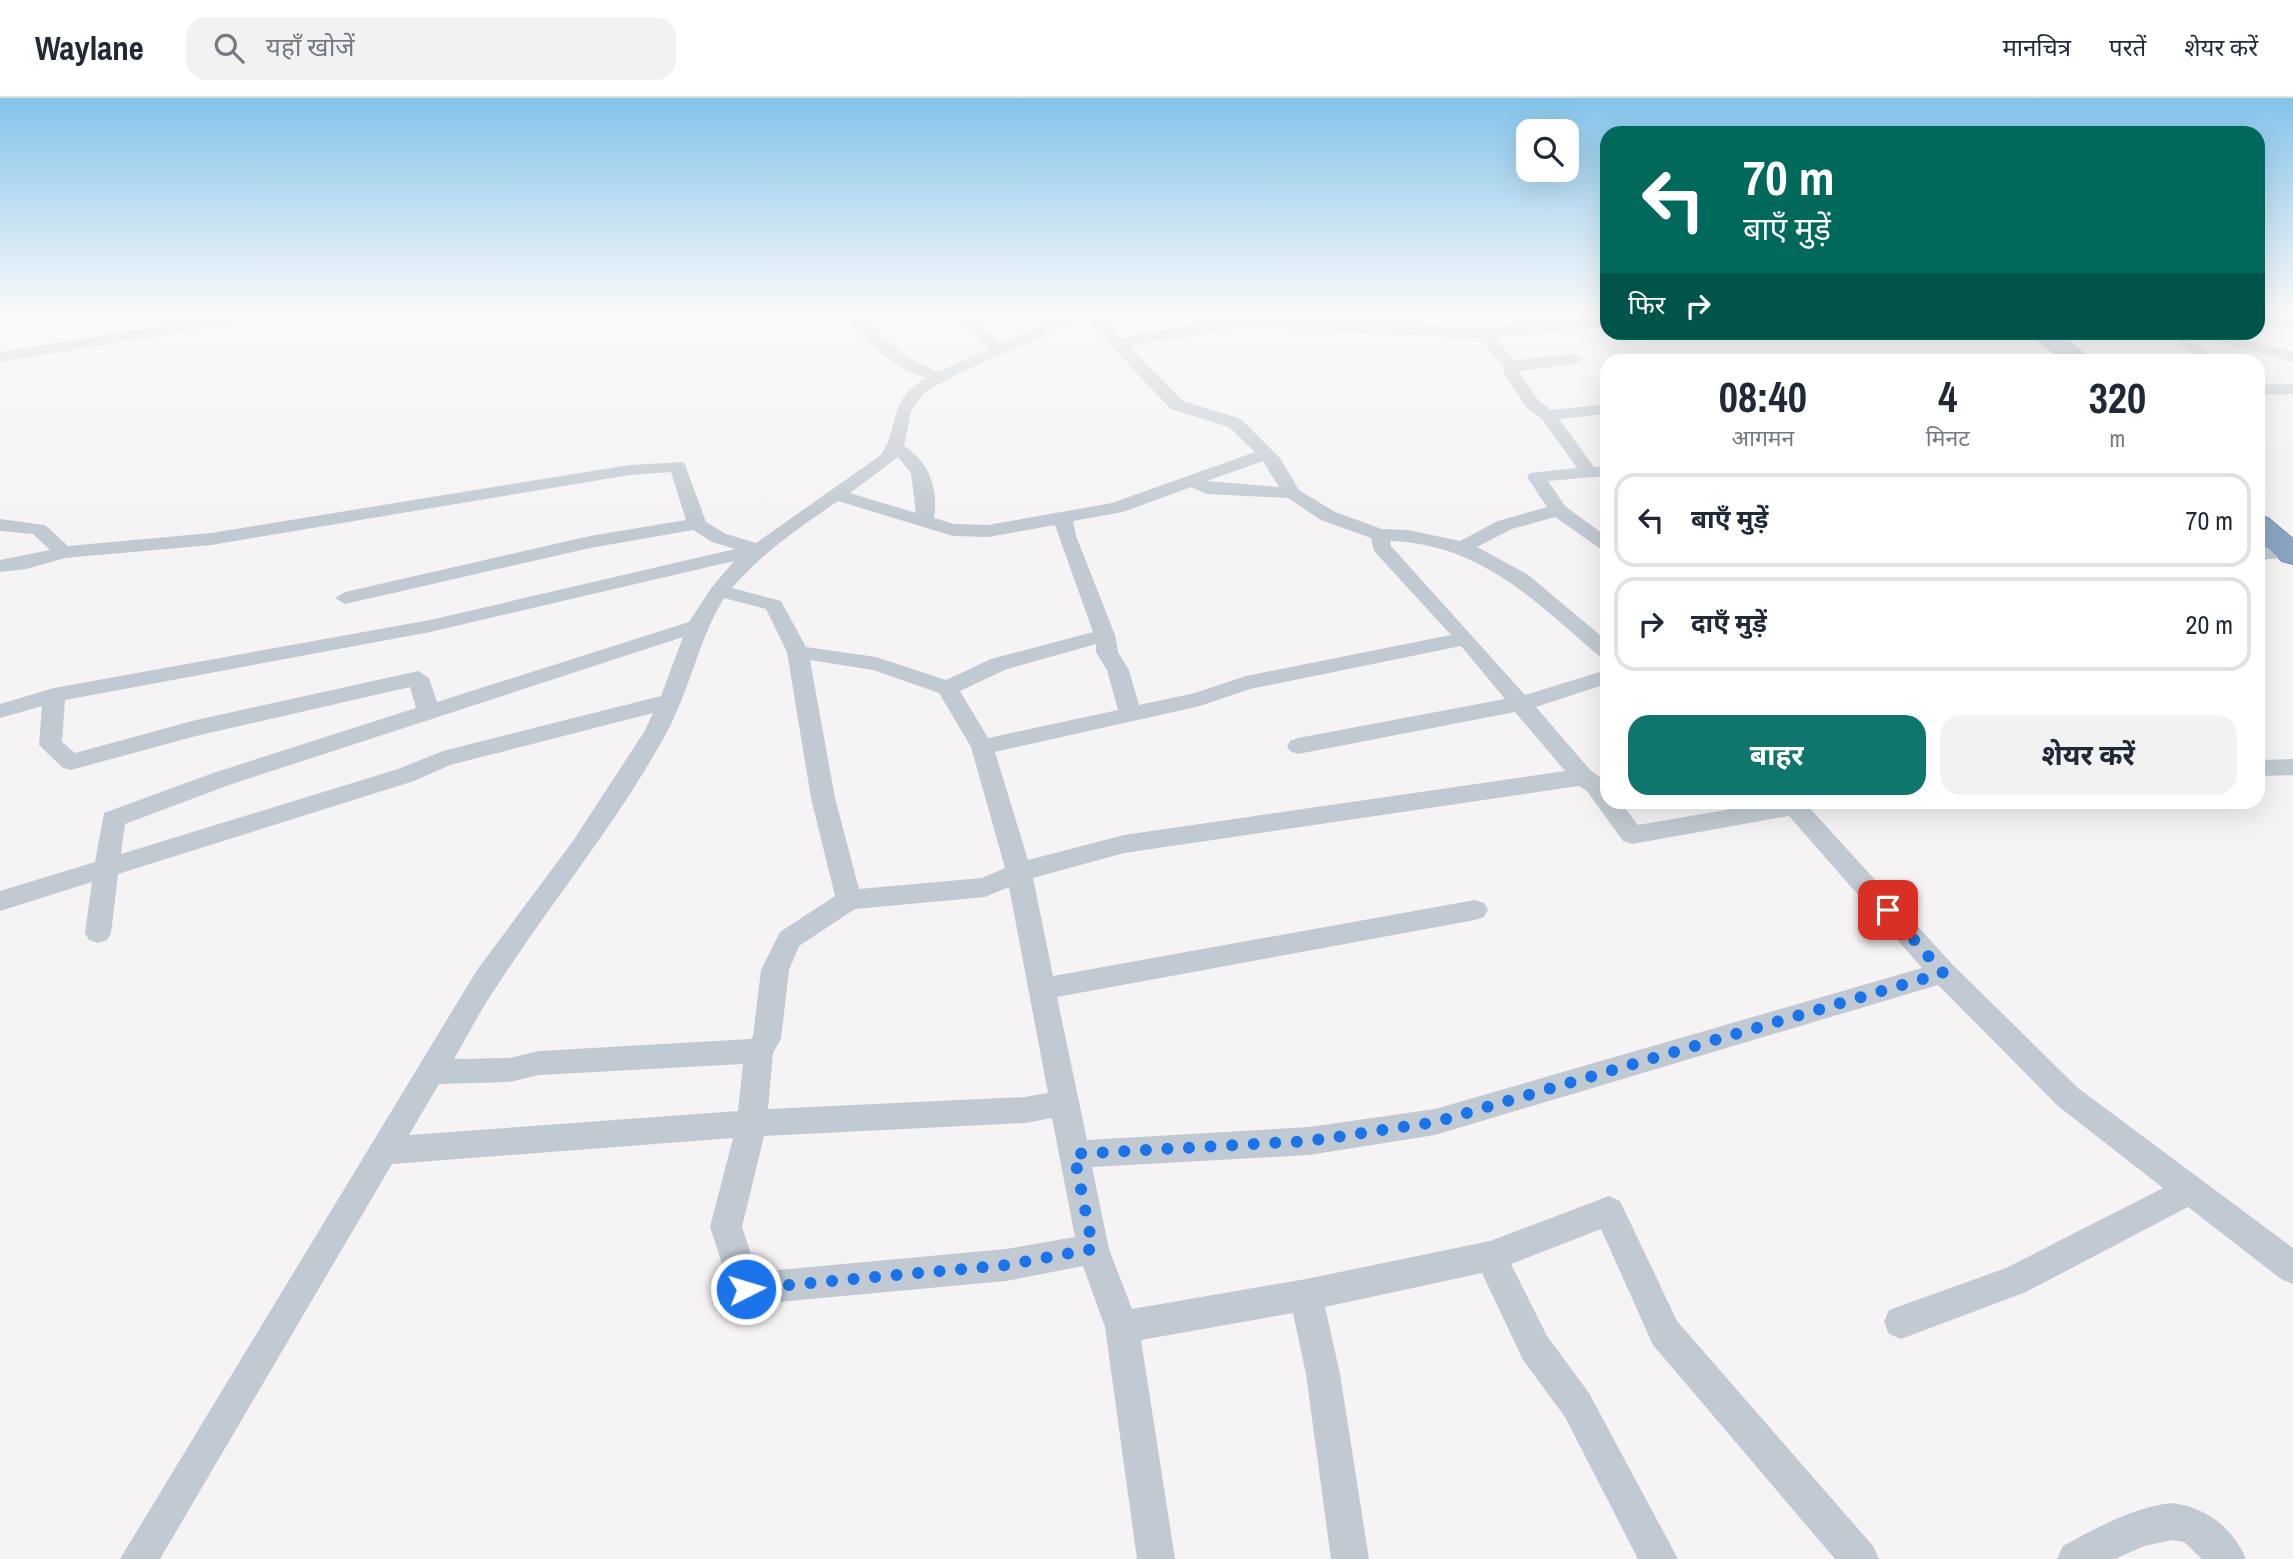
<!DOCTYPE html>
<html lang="hi">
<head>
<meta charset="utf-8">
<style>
	:root { --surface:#fff; --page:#f2f2f3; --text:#1f2937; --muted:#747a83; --line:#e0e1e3; --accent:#0f766e }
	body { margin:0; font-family:"Archivo Narrow","Noto Sans Devanagari",sans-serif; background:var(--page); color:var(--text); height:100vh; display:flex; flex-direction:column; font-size:26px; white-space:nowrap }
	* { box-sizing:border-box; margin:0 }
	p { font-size:23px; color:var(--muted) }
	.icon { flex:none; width:38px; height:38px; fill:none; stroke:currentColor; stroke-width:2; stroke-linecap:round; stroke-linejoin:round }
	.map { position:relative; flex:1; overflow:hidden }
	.drawer { position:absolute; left:1600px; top:256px; width:665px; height:455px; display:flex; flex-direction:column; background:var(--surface); border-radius:21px; box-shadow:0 7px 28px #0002 }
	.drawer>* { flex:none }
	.hud { position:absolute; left:1600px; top:28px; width:665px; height:214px; border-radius:21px; box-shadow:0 7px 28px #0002; background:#00695c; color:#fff; overflow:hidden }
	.tools { position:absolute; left:1516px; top:21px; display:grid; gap:14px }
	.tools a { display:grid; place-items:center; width:63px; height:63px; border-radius:14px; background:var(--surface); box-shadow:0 7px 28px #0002; font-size:35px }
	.pin { position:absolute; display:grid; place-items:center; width:60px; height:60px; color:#fff; margin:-30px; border-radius:14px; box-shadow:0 4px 10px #0006 }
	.me { position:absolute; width:77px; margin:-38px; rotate:85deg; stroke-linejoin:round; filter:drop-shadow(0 0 5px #0008) }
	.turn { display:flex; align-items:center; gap:24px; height:147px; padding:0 28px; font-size:32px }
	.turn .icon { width:91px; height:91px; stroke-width:2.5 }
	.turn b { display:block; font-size:49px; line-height:60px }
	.then { display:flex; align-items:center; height:66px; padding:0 28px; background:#0003; gap:14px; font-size:26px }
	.eta { display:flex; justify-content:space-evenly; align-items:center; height:119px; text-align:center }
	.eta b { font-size:42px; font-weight:700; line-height:49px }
	.cta { display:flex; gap:14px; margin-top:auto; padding:14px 28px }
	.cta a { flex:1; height:80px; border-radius:21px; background:var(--accent); color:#fff; font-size:28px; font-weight:700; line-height:80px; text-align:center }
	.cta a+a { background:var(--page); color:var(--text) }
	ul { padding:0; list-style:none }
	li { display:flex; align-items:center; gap:21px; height:94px; margin:0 14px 10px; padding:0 14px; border:4px solid var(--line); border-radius:21px }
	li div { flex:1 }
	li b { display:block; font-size:26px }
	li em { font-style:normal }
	header { display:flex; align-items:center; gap:42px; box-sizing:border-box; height:98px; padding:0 35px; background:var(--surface); border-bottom:2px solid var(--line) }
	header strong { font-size:33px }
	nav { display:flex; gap:38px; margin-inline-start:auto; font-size:24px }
	.search { width:490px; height:63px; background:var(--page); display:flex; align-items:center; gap:18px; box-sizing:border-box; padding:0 24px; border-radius:21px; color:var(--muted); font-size:26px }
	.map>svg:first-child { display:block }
</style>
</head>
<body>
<header>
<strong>Waylane</strong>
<div class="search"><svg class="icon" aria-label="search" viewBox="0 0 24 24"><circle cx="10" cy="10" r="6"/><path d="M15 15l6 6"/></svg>यहाँ खोजें</div>
<nav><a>मानचित्र</a><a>परतें</a><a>शेयर करें</a></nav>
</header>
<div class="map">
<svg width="2293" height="1461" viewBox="0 0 2293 1461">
	<rect width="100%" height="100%" fill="#f5f3f3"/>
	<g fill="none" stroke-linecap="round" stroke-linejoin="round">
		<!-- highway casing -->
		<g stroke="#7690ad" stroke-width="2">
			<path id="highway" d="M2027 234H2056L2092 262H2064Z
				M2258 417 2268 420 2293 441V466L2282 463 2258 441Z"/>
		</g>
		<!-- street -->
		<path fill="#c1cad2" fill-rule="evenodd" d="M236 216H272L265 220 0 264V254Z
			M843 216H859L906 259 938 274 989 251 952 216H968L1001 245 1068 216H1099L1121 240 1243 219 1483 231 1606 220V229L1494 239 1515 262 1575 256 1583 261 1575 266 1519 273 1538 302 1551 312 1606 306V316L1559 321 1594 369 1606 368V378L1548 383 1565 408 1606 438V452L1599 450 1555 419 1512 431 1477 449 1527 476 1606 542V559L1599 558C1534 502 1480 446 1390 443L1391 448 1525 597 1606 572V586L1536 609 1591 673 1603 681 1606 686V704H1620L1638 727 1772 704H1804L1953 867 2078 990 2293 1150V1186L2281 1181 2188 1109 2026 1194 1901 1241 1889 1236 1884 1224 1889 1212 2006 1170 2163 1090 2058 1008 1938 887 1435 1037 1309 1057 1092 1069 1109 1151 1132 1211 1306 1181 1490 1143 1609 1098 1620 1103 1677 1223 1873 1448 1879 1461H1835L1653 1247 1601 1131 1511 1166 1547 1238 1589 1295 1678 1461H1638L1565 1319 1523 1262 1482 1175 1325 1209 1340 1276 1369 1461H1331L1306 1276 1293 1215 1141 1242 1175 1461H1137L1105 1229 1083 1168 1006 1183 746 1207 734 1202 710 1129 733 1040 392 1066 160 1461H120L477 872 573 743 644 634 653 615 450 667 414 683 118 776 111 835 107 842 98 845 89 842 85 835 92 784 0 813V793L95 764 104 715 213 675 416 610 410 589 196 638 71 672 63 670 39 647 42 608 0 620V606L54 590 430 522 735 451 712 444 693 432 590 450 345 506 335 500 345 494 590 438 686 422 671 374 629 377 211 447 65 460 26 471 0 474V462L50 452 33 436 0 433V421L45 427 68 448 211 435 629 367 684 364 706 424 726 436 756 445 881 357C901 328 886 302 926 280 893 270 864 243 843 216ZM1085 220 1171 311 1229 329 1255 354 1112 405 988 427 954 426 934 420C939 392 929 363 904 348L911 313 925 294 959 275ZM1243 229 1479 240 1503 268V273L1526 309 1542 321 1577 370 1530 375 1527 379 1547 409 1498 423 1460 443 1408 432 1382 431 1335 414 1299 392 1280 360 1241 321 1183 303 1129 248ZM898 359 911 375 916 415 850 395ZM1263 363 1279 389 1207 383ZM1191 389 1207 396 1288 400 1321 422 1371 440 1374 453 1451 537 1246 578 1195 595 1139 607 1129 572 1118 554 1115 537 1076 438 1073 423 1123 414ZM838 403 953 438 988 439 1055 427 1093 534 991 561 946 582 876 559 806 549 781 503 732 490C762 455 800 429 838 403ZM734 463 712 489 689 524 437 604 429 580 418 573 196 622 75 655 62 644 65 602 430 534ZM724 500 766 511 787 554 811 700 835 798 780 834 761 872 753 938 751 941 539 953 509 960 454 961C468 937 481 911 497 888 552 803 617 725 666 636 690 592 698 543 724 500ZM683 539 661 598 443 653 398 671 121 756 125 726 229 687ZM1096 546V554L1107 572 1118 612 988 640 960 593 1007 571ZM1461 548 1505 601 1298 640 1290 643 1287 648 1290 653 1298 656 1515 614 1565 673 1124 737 1028 762 995 654 1200 608 1250 591ZM810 562 873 572 939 595 971 649 1005 770 982 780 859 791 835 700ZM1579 688 1587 693 1623 743 1632 746 1789 718 1922 870 1435 1011 1309 1029 1087 1042 1057 899 1475 822 1484 819 1488 812 1484 805 1475 802 1053 878 1033 780 1124 755ZM1009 789 1048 995 1025 999 768 1011 773 955 781 941 789 872 799 848 855 811 985 799ZM743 966 738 1013 409 1037 439 986 509 984 539 977ZM1052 1020 1075 1139 1006 1151 757 1174 742 1129 764 1038 1025 1025Z
			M2258 216 2293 221V231L2258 222Z
			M2008 234H2052C2042 241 2021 243 2009 240Z
			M2165 234H2182L2217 262H2200Z
			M2186 234H2213L2293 254V264Z
			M2293 286V296L2258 297V287Z
			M2290 448 2293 449V459L2258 462V450Z
			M2293 661V677L2258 678V662Z
			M2172 1405C2206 1409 2233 1430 2246 1461H2202L2184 1444 2172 1442 2144 1448 2115 1461H2057L2063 1448C2097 1430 2133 1409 2172 1405Z"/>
		<!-- highway -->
		<use href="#highway" fill="#8ba5c1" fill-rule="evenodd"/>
	</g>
	<!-- sky -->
	<linearGradient id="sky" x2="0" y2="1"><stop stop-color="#84c3ea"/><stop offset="0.51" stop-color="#fafafa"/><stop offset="1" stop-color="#fafafa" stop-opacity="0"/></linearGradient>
	<rect width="2293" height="421" fill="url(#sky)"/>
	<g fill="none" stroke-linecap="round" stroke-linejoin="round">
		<!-- route -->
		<path stroke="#1a73e8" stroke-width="12" stroke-dasharray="0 21.6" d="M746 1191 1006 1167 1093 1151 1074 1056 1309 1043 1436 1024 1943 875 1888 812"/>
	</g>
</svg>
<div class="tools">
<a><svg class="icon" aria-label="search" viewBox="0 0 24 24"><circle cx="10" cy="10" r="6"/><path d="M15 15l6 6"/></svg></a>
</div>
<div class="pin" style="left:1888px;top:812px;background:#d93025"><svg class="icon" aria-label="arrive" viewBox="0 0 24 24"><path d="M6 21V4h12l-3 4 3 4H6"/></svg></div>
<svg class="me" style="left:746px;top:1191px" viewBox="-20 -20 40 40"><circle r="17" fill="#1a73e8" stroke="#fff" stroke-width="3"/><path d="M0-11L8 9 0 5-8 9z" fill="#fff"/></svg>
<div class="hud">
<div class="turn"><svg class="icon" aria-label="left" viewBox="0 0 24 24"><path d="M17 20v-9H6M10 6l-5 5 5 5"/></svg><div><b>70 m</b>बाएँ मुड़ें</div></div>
<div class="then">फिर<svg class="icon" aria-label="right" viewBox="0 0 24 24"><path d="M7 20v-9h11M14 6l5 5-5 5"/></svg></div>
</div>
<section class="drawer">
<div class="eta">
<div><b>08:40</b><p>आगमन</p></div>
<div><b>4</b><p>मिनट</p></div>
<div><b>320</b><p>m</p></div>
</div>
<ul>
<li><svg class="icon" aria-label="left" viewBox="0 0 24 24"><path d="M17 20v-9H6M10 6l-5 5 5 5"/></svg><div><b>बाएँ मुड़ें</b></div><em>70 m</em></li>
<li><svg class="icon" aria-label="right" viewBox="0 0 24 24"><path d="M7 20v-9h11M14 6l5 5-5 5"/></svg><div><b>दाएँ मुड़ें</b></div><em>20 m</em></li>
</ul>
<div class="cta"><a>बाहर</a><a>शेयर करें</a></div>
</section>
</div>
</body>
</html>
